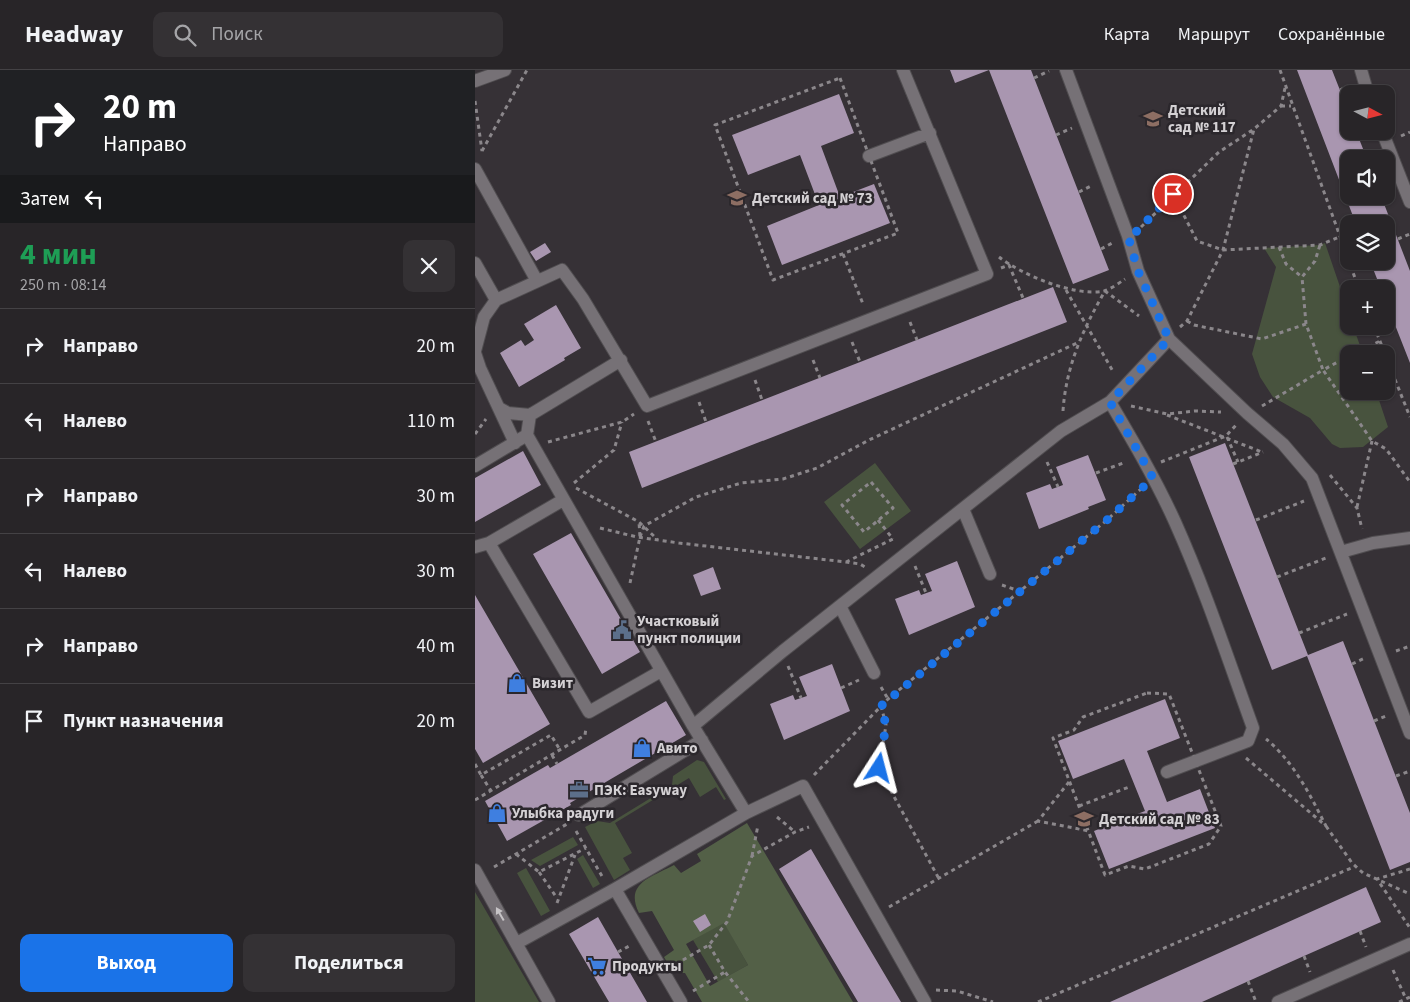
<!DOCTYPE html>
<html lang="ru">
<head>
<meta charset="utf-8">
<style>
	:root { --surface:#282528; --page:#343134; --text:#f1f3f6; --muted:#a5a5a8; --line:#444245; --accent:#1a73e8 }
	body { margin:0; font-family:"Source Sans 3",sans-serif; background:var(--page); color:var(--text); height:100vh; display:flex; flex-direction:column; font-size:19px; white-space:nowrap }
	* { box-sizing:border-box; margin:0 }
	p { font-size:16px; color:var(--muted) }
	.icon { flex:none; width:28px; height:28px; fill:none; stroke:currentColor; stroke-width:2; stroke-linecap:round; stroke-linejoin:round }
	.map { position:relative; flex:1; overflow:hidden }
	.side { display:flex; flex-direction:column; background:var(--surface); width:475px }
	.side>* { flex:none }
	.guide { background:#202124; color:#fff; overflow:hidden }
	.needle { width:32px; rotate:97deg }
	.tools { position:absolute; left:865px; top:15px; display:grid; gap:10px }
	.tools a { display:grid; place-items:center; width:55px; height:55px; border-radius:10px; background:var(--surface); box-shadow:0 1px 4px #0004,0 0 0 1px var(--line); font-size:25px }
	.pin { position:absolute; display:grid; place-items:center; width:42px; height:42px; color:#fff; margin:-21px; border:2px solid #fff; border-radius:50%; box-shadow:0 1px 5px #0007 }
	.me { position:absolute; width:55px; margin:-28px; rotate:9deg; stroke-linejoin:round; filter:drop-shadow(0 0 4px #0008) }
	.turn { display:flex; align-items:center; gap:18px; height:105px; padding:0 20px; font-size:22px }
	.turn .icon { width:65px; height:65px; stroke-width:2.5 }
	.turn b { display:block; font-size:35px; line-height:42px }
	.then { display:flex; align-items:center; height:48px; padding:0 20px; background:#0003; gap:10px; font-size:19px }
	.round { display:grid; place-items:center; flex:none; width:52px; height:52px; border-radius:10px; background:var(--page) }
	.summary { display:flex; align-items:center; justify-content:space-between; height:85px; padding:0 20px }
	h1 { font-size:30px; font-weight:700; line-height:38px; color:#1e9e55 }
	.action { display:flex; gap:10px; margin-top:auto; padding:10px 20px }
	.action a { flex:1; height:58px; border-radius:10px; background:var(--accent); color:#fff; font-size:20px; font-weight:700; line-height:58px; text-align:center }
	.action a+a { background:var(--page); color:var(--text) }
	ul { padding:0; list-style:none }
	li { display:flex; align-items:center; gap:15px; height:75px; padding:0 20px; border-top:1px solid var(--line) }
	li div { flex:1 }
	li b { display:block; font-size:19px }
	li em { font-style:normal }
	header { display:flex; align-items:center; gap:30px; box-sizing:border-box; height:70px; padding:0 25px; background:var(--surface); border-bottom:1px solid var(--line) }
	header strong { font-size:24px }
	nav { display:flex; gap:28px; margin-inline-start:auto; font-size:18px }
	.search { width:350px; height:45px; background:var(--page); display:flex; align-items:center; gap:12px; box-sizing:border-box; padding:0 18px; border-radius:10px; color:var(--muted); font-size:19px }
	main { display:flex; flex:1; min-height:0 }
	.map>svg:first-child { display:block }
</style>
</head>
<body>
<header>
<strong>Headway</strong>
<div class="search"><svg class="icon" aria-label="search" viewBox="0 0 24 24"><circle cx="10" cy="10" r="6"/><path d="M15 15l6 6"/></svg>Поиск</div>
<nav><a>Карта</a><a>Маршрут</a><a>Сохранённые</a></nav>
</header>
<main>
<section class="side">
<div class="guide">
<div class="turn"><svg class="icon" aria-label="right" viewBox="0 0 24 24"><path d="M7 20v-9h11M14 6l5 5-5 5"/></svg><div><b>20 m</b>Направо</div></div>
<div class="then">Затем<svg class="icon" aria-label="left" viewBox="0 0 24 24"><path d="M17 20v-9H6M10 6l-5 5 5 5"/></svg></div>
</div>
<div class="summary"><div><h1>4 мин</h1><p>250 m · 08:14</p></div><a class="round"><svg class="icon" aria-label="close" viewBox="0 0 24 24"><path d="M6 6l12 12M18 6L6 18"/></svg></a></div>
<ul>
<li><svg class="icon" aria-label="right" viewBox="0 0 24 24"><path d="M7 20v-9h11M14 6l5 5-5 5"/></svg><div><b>Направо</b></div><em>20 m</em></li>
<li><svg class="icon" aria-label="left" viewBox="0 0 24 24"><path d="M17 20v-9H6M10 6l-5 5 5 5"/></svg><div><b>Налево</b></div><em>110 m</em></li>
<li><svg class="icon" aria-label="right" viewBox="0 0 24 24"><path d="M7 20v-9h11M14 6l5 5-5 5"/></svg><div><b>Направо</b></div><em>30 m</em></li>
<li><svg class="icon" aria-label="left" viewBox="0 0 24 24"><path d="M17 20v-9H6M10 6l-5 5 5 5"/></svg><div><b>Налево</b></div><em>30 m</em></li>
<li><svg class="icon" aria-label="right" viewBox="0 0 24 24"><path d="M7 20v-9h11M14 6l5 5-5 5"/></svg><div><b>Направо</b></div><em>40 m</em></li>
<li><svg class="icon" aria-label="arrive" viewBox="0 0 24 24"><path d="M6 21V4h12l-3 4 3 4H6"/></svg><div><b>Пункт назначения</b></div><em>20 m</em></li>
</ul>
<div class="action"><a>Выход</a><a>Поделиться</a></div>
</section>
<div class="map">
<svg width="935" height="932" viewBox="0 0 935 932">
	<rect width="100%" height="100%" fill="#363136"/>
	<!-- green -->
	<path fill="#48533e" d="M850 173 874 243V256H878L888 284H874V321H901L913 357 888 377 865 378 857 374 835 348 798 327 785 307 777 284 801 197 789 178 845 175Z
		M400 393 436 441 385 479 349 432Z
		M222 690 229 692 251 729 249 730 241 717 225 727 214 708 140 753 157 783 148 788 155 800 139 810 110 757 122 751 135 753 197 715 198 706Z
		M98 767 103 775 65 796 56 790Z
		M108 785 125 814 118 818 102 789Z
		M51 798 75 841 66 846 42 803Z
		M0 822 64 932H0Z
		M249 852 273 895 243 912 218 870Z"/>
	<!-- forest -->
	<path fill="#536047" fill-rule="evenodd" d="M272 753 378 932H227L210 903H198L189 887 199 880 177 841 164 843C149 813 177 807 199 795L206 803 226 791 222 784ZM249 853 273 895 235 916 211 874Z"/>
	<!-- building -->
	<path fill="#a996b0" d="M475 0H514L480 13Z
		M514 0H556L634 200 598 214Z
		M822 0H857L874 43V61H881L892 89H874V126H906L935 201V293L911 232V219H906L895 191H911V154H881Z
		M364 24 379 63 346 76 365 127 399 114 415 153 307 195 292 156 344 135 325 85 273 105 257 65Z
		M70 173 76 182 61 191 55 182Z
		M578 217 592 252 167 418 154 382Z
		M81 235 106 278 89 288 90 290 44 317 25 283 46 270 50 276 59 270 49 254Z
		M750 373 833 585 868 571 935 743V792L915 800 832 586 797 600 714 387Z
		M48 381 66 415 0 452V408Z
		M613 385 631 430 613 437 614 439 564 459 551 423 575 414 577 419 588 415 581 397Z
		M96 463 165 582 127 604 58 484Z
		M482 491 500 537 434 565 420 529 444 520 446 525 457 521 450 504Z
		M238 497 246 519 226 526 218 505Z
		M0 525 75 654 8 693 0 679Z
		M357 594 375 641 309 670 295 634 318 625 320 630 332 626 324 607Z
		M690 629 705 668 672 681 692 732 725 719 740 758 634 799 619 761 670 741 649 689 598 709 583 671Z
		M191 631 211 665 95 733 96 735 32 771 10 731 73 695 75 698Z
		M336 779 381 856 426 932H383L304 799Z
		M891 817 906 852 829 886 727 932H635Z
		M230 844 236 855 225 862 218 851Z
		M123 847 143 882 172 932H134L94 864Z"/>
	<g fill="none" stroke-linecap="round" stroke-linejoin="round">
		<!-- minor casing -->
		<g stroke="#504d50" stroke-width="14">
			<path id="minor" d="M591 0 653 166 663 201 694 269 772 343 808 374 837 408 935 663
				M886 0 893 24
				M0 11 30 0
				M907 61 935 132
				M394 86 455 63
				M0 99 62 211
				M0 193 21 230
				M0 281 9 247 21 230 87 200 108 229 172 336 512 204 428 0
				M0 283 5 298 40 373
				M635 332C658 371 681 410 700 452 730 519 753 589 778 658L773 671 692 702
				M24 338 33 343 55 345
				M52 365 55 345 146 290
				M0 396 52 365 218 656
				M88 430 14 473 114 642 186 601
				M488 439 515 504
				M0 477 14 473
				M866 482 898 473 935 468
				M365 536 399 603
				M271 743 328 716 450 932
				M104 745 227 670
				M0 800 74 932
				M140 819 206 932
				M42 873 140 819 271 743 218 656 308 581 586 361 635 332 694 269
				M803 932 935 874"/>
		</g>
		<!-- path -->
		<path stroke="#8b878b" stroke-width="3" stroke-dasharray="4 4" stroke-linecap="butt" d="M805 0 884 219
			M365 8 423 163 298 210 240 55Z
			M559 8 574 1
			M865 20 873 16
			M0 31 7 81
			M806 36H816
			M581 65 597 58
			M926 66 935 62
			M7 81 52 0
			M604 122 616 116
			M698 124 722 171 748 180 845 175 864 167
			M666 157 744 82 779 59 806 36 810 18
			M923 169 935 164
			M804 177 811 194 827 207
			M626 179 639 172
			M368 184 388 234
			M524 187C547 205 600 227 629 221 636 219 644 213 650 209
			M526 198 534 195 548 228
			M591 220 639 303
			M712 251 719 255 787 269 831 254 848 300 874 286
			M435 252 442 270
			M831 254 827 207 840 191 845 175
			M899 256 910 284
			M705 257 712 251 748 180 779 59
			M377 272 385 292
			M879 284 905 271
			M911 287 935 347
			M338 290 345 308
			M280 310 287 330
			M224 332 231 352
			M656 336 692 344 720 341 746 342
			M787 336 848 300 897 371 911 379 935 412
			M588 341C591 296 608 259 630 221L664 246
			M692 345 787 382
			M173 351 181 372
			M0 364 11 349
			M752 367 763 392
			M73 372 147 352 159 344
			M572 392 583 417
			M686 392 751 366 762 354
			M758 394 788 382
			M621 403 651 392
			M855 405 882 438 887 459
			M396 412 418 438 389 462 367 435Z
			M99 413 139 380 147 352
			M101 418 164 452 182 469
			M882 437 897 371
			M403 450 418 469
			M781 450 829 431
			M125 458 162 467 204 473 371 492 385 494 390 497
			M165 467 169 456 221 427 266 413 308 409 342 398 394 370 602 273
			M371 492 418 469
			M440 496 451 523
			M802 507 851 488
			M155 513 165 467 164 452
			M527 515 544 521
			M824 563 872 544
			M921 581 935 576
			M877 594 890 588
			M313 596 326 628
			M406 617 413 629
			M366 618 384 610
			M672 623 694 624 746 756 734 774 670 799 654 796 630 805 578 668 599 660 608 647Z
			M406 636 411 655 404 699 463 807
			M899 651 911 646
			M77 685 82 694
			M771 688 851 756C835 725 819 692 791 669
			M0 694 6 705 76 665 85 680
			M6 705 16 721
			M339 705 413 629 632 450 667 418
			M921 706 935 701
			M594 712 563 751 614 761
			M0 730 110 665 111 658
			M604 736 654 717
			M302 747 320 762
			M851 756 877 793 888 803 935 824
			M101 761 128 808
			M41 784 64 802 111 778
			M277 786 283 755
			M19 797 92 754
			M935 799 902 809 935 858
			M64 802 82 828
			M82 833 100 785
			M414 837 563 751
			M885 861 891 877
			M234 875 250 902 274 932
			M143 882 156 875
			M829 886 835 902
			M201 894 234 875 252 852 277 786 320 762 334 757
			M918 900 931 929
			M773 911 781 932
			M461 920 482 921 518 932
			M218 921 250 902
			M563 932 881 796
			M924 932 935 927"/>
		<!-- minor -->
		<use href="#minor" stroke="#767176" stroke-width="12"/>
	</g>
	<!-- one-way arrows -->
	<defs><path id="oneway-solid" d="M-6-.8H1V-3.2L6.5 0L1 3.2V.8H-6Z" transform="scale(1.25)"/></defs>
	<use fill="#c6c3c6" href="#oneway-solid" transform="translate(25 844) rotate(-120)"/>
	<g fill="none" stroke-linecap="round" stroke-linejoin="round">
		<!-- route -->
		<path stroke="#1a73e8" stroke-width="9" stroke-dasharray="0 16.2" d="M404 698 411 655 406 636 632 450 678 408 635 332 694 269 663 201 653 166 662 161 698 124"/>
	</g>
	<!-- icons -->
	<defs>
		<g id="school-bare" transform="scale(1.5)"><path d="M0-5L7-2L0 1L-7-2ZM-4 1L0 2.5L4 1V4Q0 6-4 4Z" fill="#8d6e63" stroke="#2b272c" stroke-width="2.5" paint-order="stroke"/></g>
		<g id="civic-bare" transform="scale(1.5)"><path d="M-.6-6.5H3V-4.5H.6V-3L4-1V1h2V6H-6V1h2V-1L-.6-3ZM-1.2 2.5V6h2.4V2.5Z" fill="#5c6f8a" stroke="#2b272c" stroke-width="2.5" paint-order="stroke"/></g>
		<g id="shop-bare" transform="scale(1.5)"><path d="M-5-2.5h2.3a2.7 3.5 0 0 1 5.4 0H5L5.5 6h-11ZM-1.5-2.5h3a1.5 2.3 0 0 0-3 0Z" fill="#3f7fe0" stroke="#2b272c" stroke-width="2.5" paint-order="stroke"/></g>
		<g id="office-bare" transform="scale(1.5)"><path d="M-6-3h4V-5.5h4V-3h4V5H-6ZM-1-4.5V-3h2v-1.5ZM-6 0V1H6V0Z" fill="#5c6f8a" stroke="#2b272c" stroke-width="2.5" paint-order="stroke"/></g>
		<g id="supermarket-bare" transform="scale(1.5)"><path d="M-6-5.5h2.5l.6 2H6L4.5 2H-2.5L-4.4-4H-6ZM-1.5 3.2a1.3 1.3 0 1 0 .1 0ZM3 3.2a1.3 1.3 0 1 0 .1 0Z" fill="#3f7fe0" stroke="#2b272c" stroke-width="2.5" paint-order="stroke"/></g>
	</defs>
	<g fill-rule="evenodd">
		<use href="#school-bare" x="678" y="49"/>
		<use href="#school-bare" x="262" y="128"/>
		<use href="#civic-bare" x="147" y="560"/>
		<use href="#shop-bare" x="42" y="613"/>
		<use href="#shop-bare" x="167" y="678"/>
		<use href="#office-bare" x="104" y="720"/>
		<use href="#shop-bare" x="22" y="743"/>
		<use href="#school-bare" x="609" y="749"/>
		<use href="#supermarket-bare" x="122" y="896"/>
	</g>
	<g text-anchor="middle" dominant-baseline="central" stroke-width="5" stroke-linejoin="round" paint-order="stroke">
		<!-- poi labels -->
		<g font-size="15" font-weight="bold" fill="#d4d1d4" stroke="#2b272c" text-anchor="start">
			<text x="693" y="40">Детский<tspan x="693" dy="17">сад № 117</tspan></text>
			<text x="277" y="128">Детский сад № 73</text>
			<text x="162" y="551">Участковый<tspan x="162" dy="17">пункт полиции</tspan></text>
			<text x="57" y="613">Визит</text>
			<text x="182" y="678">Авито</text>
			<text x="119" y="720">ПЭК: Easyway</text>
			<text x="37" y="743">Улыбка радуги</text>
			<text x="624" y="749">Детский сад № 83</text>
			<text x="137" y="896">Продукты</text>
		</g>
	</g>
</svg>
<div class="tools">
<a><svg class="needle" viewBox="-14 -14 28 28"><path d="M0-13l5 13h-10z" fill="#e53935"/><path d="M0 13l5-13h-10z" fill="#a5a5a8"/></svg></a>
<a><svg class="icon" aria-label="sound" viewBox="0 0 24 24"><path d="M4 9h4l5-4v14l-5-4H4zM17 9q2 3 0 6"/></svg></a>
<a><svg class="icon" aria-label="layers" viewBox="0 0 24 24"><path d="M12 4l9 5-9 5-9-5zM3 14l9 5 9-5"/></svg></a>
<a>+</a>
<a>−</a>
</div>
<div class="pin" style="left:698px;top:124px;background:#d93025"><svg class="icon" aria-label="arrive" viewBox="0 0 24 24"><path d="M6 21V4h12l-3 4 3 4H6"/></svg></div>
<svg class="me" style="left:404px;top:698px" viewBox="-20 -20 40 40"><path d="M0-17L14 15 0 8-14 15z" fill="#1a73e8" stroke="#fff" stroke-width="4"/></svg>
</div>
</main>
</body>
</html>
